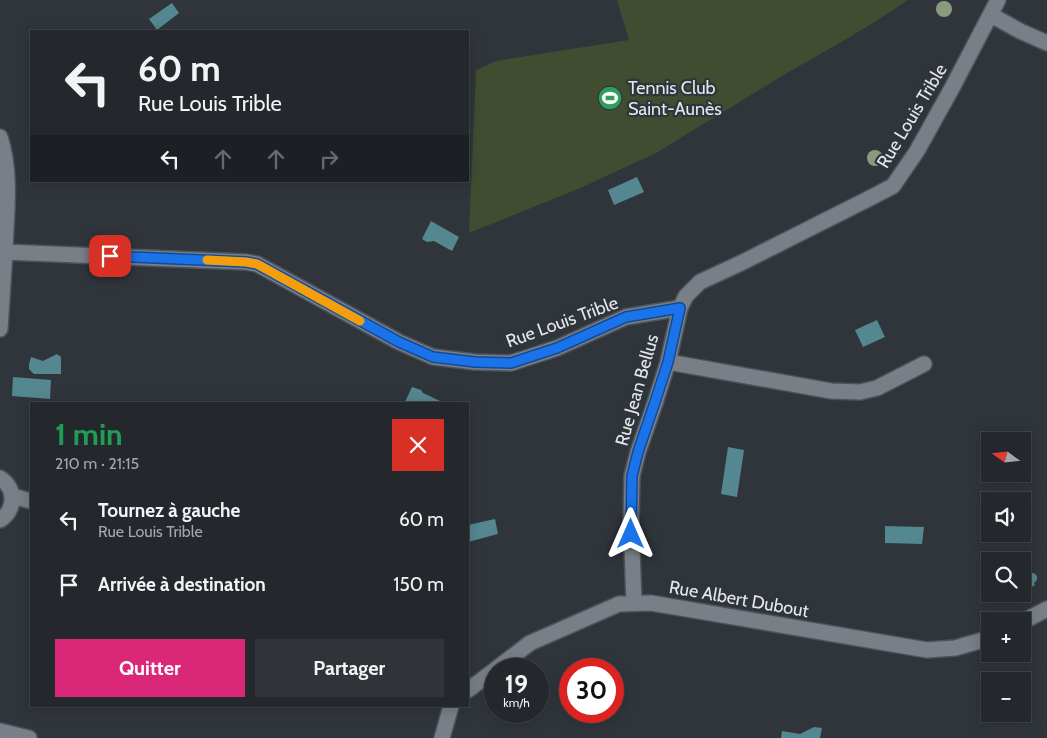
<!DOCTYPE html>
<html lang="fr">
<head>
<meta charset="utf-8">
<style>
	:root { --surface:#24282d; --page:#303439; --text:#f1f3f6; --muted:#a3a6aa; --line:#414449; --accent:#db2777 }
	body { margin:0; font-family:Cabin,sans-serif; background:var(--page); color:var(--text); height:100vh; display:flex; flex-direction:column; font-size:19px; white-space:nowrap }
	* { box-sizing:border-box; margin:0 }
	p { font-size:16px; color:var(--muted) }
	.icon { flex:none; width:28px; height:28px; fill:none; stroke:currentColor; stroke-width:2; stroke-linecap:round; stroke-linejoin:round }
	.map { position:relative; flex:1; overflow:hidden }
	.panel { position:absolute; left:30px; top:402px; width:439px; height:305px; display:flex; flex-direction:column; background:var(--surface); border-radius:0px; box-shadow:0 2px 12px #0003,0 0 0 1px var(--line) }
	.panel>* { flex:none }
	.top-card { position:absolute; left:30px; top:30px; width:439px; height:152px; border-radius:0px; box-shadow:0 2px 12px #0003,0 0 0 1px var(--line); background:#24282d; color:var(--text); overflow:hidden }
	.needle { width:32px; rotate:285deg }
	.buttons { position:absolute; left:981px; top:432px; display:grid; gap:10px }
	.buttons a { display:grid; place-items:center; width:50px; height:50px; border-radius:0px; background:var(--surface); box-shadow:0 2px 12px #0003,0 0 0 1px var(--line); font-size:25px }
	.speed { position:absolute; left:484px; top:658px; display:flex; gap:10px; font-size:25px; font-weight:700; text-align:center }
	.speed>* { display:grid; place-content:center; width:65px; height:65px; border-radius:50%; background:var(--surface); box-shadow:0 2px 12px #0003,0 0 0 1px var(--line); line-height:1 }
	.speed small { font-size:12px; font-weight:400 }
	.speed .limit { border:8px solid #d22; background:#fff; color:#111 }
	.pin { position:absolute; display:grid; place-items:center; width:42px; height:42px; color:#fff; margin:-21px; border-radius:10px; box-shadow:0 2px 8px #0006 }
	.me { position:absolute; width:55px; margin:-28px; rotate:0deg; stroke-linejoin:round; filter:drop-shadow(0 0 4px #0008) }
	.turn { display:flex; align-items:center; gap:18px; height:105px; padding:0 25px; font-size:22px }
	.turn .icon { width:65px; height:65px; stroke-width:2.5 }
	.turn b { display:block; font-size:35px; line-height:42px }
	.lanes { display:flex; align-items:center; height:48px; padding:0 25px; background:#0003; justify-content:center; gap:25px; direction:ltr }
	.lanes .off { opacity:.35 }
	.round { display:grid; place-items:center; flex:none; width:52px; height:52px; border-radius:0px; background:var(--page) }
	.head { display:flex; align-items:center; justify-content:space-between; height:85px; padding:0 25px }
	h1 { font-size:30px; font-weight:700; line-height:38px; color:#1e9e55 }
	.primary-button { display:flex; gap:10px; margin-top:auto; padding:10px 25px }
	.primary-button a { flex:1; height:58px; border-radius:0px; background:var(--accent); color:#fff; font-size:20px; font-weight:700; line-height:58px; text-align:center }
	.primary-button a+a { background:var(--page); color:var(--text) }
	ul { padding:0; list-style:none }
	li { display:flex; align-items:center; gap:15px; height:65px; padding:0 25px }
	li div { flex:1 }
	li b { display:block; font-size:19px }
	li em { font-style:normal }
	.map>svg:first-child { display:block }
</style>
</head>
<body>
<div class="map">
<svg width="1047" height="738" viewBox="0 0 1047 738">
	<rect width="100%" height="100%" fill="#30353c"/>
	<!-- green -->
	<path fill="#404d31" d="M617 0H908C870 26 830 49 790 71L656 153 578 189 469 233 476 70 496 61 629 40Z"/>
	<!-- water -->
	<path fill="#54878f" d="M172 3 179 13 157 30 149 19Z
		M637 177 644 192 614 205 608 190Z
		M431 221 459 237 452 251 434 241 427 242 422 239Z
		M877 320 885 337 863 347 855 330Z
		M57 354 61 357V374H34L29 369V364L31 357 43 361Z
		M13 377 51 380 50 399 12 396Z
		M412 387 421 390 423 393 440 401 439 404H410L405 402Z
		M728 447 744 450 737 497 721 494Z
		M495 519 498 534 468 542V525Z
		M885 526 924 527 922 544 885 543Z
		M1028 571 1029 574 1034 573 1037 576V580L1034 583 1035 585 1023 592V574Z
		M814 727 822 728 820 738H781L782 731 800 734Z"/>
	<g fill="none" stroke-linecap="round" stroke-linejoin="round">
		<!-- minor casing -->
		<g stroke="#4d5258" stroke-width="18">
			<path id="minor" d="M991 15 1020 31 1047 43
				M0 137C12 174 6 214 5 252
				M0 329 5 252 246 262 257 264 399 342 433 357 475 362 511 363 557 348 626 317 680 308
				M668 362 831 391 860 392 877 388 924 364
				M0 478C16 488 16 510 0 520
				M12 496 31 501
				M634 603 631 520 632 476 638 452 655 403 668 362 680 308 686 296 700 282 743 262 872 197 893 186 917 151 952 88 998 0
				M1022 622 1047 609
				M496 669 530 643 619 604 651 603 927 650 955 648 990 638
				M468 690 495 670
				M442 738 451 706"/>
		</g>
		<!-- tertiary casing -->
		<g stroke="#4d5258" stroke-width="18">
			<path id="tertiary" d="M0 731 29 738"/>
		</g>
		<!-- minor -->
		<use href="#minor" stroke="#797f87" stroke-width="15"/>
		<!-- tertiary -->
		<use href="#tertiary" stroke="#797f87" stroke-width="15"/>
	</g>
	<!-- trees -->
	<g fill="#899b7c">
		<circle cx="944" cy="9" r="8"/>
		<circle cx="875" cy="158" r="8"/>
	</g>
	<g fill="none" stroke-linecap="round" stroke-linejoin="round">
		<!-- route casing -->
		<g stroke="#114b97" stroke-width="12">
			<path id="route" d="M110 256 246 262 257 264 399 342 433 357 475 362 511 363 557 348 626 317 680 308 668 362 655 402 638 452 632 476 631 534"/>
		</g>
		<!-- route -->
		<use href="#route" stroke="#1a73e8" stroke-width="9"/>
		<!-- slow -->
		<path stroke="#f59e0b" stroke-width="9" d="M207 260 246 262 257 264 360 321"/>
	</g>
	<!-- icons -->
	<defs>
		<g id="stadium-disc" transform="scale(1.25)"><circle r="9.5" fill="#2e9e5b" stroke="#30353c"/><path d="M0-5a6.5 5 0 1 0 0 10a6.5 5 0 1 0 0-10ZM-3.5-1.8h7v3.6h-7Z" fill="#fff"/></g>
	</defs>
	<g fill-rule="evenodd">
		<use href="#stadium-disc" x="610" y="98"/>
	</g>
	<g text-anchor="middle" dominant-baseline="central" stroke-width="4.5" stroke-linejoin="round" paint-order="stroke">
		<!-- poi labels -->
		<g font-size="18" fill="#e4e8ed" stroke="#30353c" text-anchor="start">
			<text x="628" y="88">Tennis Club<tspan x="628" dy="21">Saint-Aunès</tspan></text>
		</g>
		<!-- street labels -->
		<g font-size="18" fill="#e4e8ed" stroke="#30353c">
			<text transform="translate(912 116) rotate(-59)">Rue Louis Trible</text>
			<text transform="translate(562 322) rotate(-20)">Rue Louis Trible</text>
			<text transform="translate(637 390) rotate(-74)">Rue Jean Bellus</text>
			<text transform="translate(739 599) rotate(10)">Rue Albert Dubout</text>
		</g>
	</g>
</svg>
<div class="buttons">
<a><svg class="needle" viewBox="-14 -14 28 28"><path d="M0-13l5 13h-10z" fill="#e53935"/><path d="M0 13l5-13h-10z" fill="#a3a6aa"/></svg></a>
<a><svg class="icon" aria-label="sound" viewBox="0 0 24 24"><path d="M4 9h4l5-4v14l-5-4H4zM17 9q2 3 0 6"/></svg></a>
<a><svg class="icon" aria-label="search" viewBox="0 0 24 24"><circle cx="10" cy="10" r="6"/><path d="M15 15l6 6"/></svg></a>
<a>+</a>
<a>−</a>
</div>
<div class="speed"><div>19<small>km/h</small></div><div class="limit">30</div></div>
<div class="pin" style="left:110px;top:256px;background:#d93025"><svg class="icon" aria-label="arrive" viewBox="0 0 24 24"><path d="M6 21V4h12l-3 4 3 4H6"/></svg></div>
<svg class="me" style="left:631px;top:534px" viewBox="-20 -20 40 40"><path d="M0-17L14 15 0 8-14 15z" fill="#1a73e8" stroke="#fff" stroke-width="4"/></svg>
<div class="top-card">
<div class="turn"><svg class="icon" aria-label="left" viewBox="0 0 24 24"><path d="M17 20v-9H6M10 6l-5 5 5 5"/></svg><div><b>60 m</b>Rue Louis Trible</div></div>
<div class="lanes"><svg class="icon" aria-label="left" viewBox="0 0 24 24"><path d="M17 20v-9H6M10 6l-5 5 5 5"/></svg><svg class="icon off" aria-label="ahead" viewBox="0 0 24 24"><path d="M12 20V5M6 11l6-6 6 6"/></svg><svg class="icon off" aria-label="ahead" viewBox="0 0 24 24"><path d="M12 20V5M6 11l6-6 6 6"/></svg><svg class="icon off" aria-label="right" viewBox="0 0 24 24"><path d="M7 20v-9h11M14 6l5 5-5 5"/></svg></div>
</div>
<section class="panel">
<div class="head"><div><h1>1 min</h1><p>210 m · 21:15</p></div><a class="round" style="background:#d93025;color:#fff"><svg class="icon" aria-label="close" viewBox="0 0 24 24"><path d="M6 6l12 12M18 6L6 18"/></svg></a></div>
<ul>
<li><svg class="icon" aria-label="left" viewBox="0 0 24 24"><path d="M17 20v-9H6M10 6l-5 5 5 5"/></svg><div><b>Tournez à gauche</b><p>Rue Louis Trible</p></div><em>60 m</em></li>
<li><svg class="icon" aria-label="arrive" viewBox="0 0 24 24"><path d="M6 21V4h12l-3 4 3 4H6"/></svg><div><b>Arrivée à destination</b></div><em>150 m</em></li>
</ul>
<div class="primary-button"><a>Quitter</a><a>Partager</a></div>
</section>
</div>
</body>
</html>
